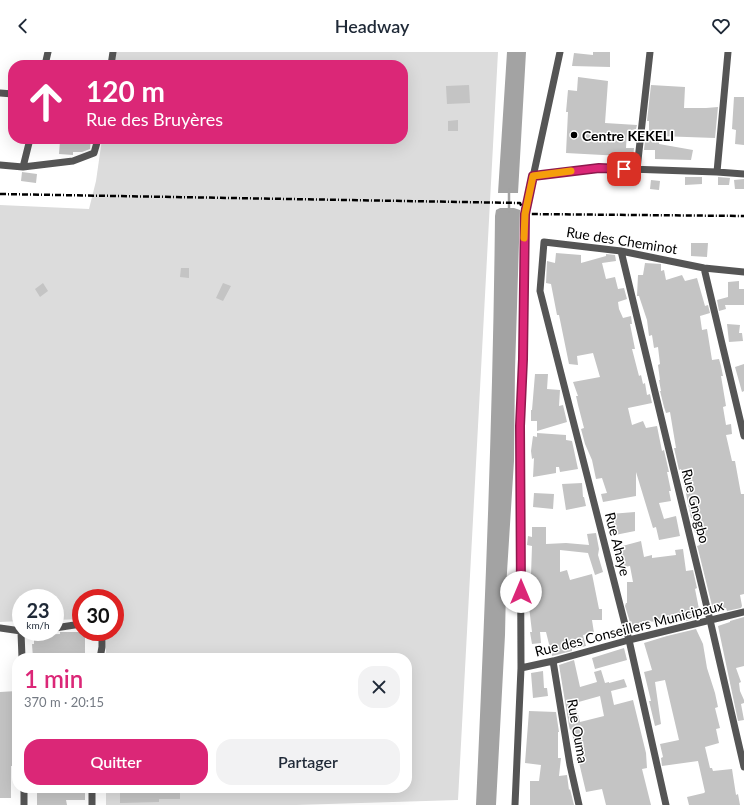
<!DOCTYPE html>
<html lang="fr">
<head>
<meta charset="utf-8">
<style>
	:root { --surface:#fff; --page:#f2f2f3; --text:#1f2937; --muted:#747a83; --accent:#db2777 }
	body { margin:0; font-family:Lato,sans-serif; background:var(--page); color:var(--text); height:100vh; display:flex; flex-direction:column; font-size:15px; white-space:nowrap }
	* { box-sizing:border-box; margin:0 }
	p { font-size:13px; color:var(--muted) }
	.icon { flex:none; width:22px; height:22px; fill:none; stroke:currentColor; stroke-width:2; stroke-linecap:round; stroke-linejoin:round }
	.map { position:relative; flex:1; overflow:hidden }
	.panel { position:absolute; left:12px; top:601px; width:400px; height:140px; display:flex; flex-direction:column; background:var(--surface); border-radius:16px; box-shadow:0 4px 16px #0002 }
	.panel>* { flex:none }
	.banner { position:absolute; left:8px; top:8px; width:400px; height:84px; border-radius:16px; box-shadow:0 4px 16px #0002; background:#db2777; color:#fff; overflow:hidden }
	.speed { position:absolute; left:12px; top:537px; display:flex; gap:8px; font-size:20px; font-weight:700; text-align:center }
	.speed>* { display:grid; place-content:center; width:52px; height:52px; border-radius:50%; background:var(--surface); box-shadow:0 4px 16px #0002; line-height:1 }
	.speed small { font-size:10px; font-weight:400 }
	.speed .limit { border:6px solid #d22; background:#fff; color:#111 }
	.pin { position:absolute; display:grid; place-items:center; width:34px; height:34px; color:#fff; margin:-17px; border-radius:8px; box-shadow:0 2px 6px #0006 }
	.me { position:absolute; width:44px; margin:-22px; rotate:0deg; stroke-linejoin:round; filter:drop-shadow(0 0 3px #0008) }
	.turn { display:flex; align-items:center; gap:14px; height:84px; padding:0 12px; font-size:18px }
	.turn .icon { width:52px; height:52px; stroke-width:2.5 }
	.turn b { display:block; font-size:28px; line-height:34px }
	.round { display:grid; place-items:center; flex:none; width:42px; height:42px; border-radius:16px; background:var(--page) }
	.summary { display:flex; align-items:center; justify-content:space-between; height:68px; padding:0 12px }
	h1 { font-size:24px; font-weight:600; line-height:30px; color:var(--accent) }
	.button { display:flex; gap:8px; margin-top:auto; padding:8px 12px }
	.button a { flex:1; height:46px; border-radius:16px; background:var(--accent); color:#fff; font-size:16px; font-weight:600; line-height:46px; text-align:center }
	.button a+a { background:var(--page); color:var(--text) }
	header { display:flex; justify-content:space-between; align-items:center; height:52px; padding:0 12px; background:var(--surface); font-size:18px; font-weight:600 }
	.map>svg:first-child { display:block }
</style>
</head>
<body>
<header><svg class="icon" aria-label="back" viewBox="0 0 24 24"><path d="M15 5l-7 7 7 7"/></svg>Headway<svg class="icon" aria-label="heart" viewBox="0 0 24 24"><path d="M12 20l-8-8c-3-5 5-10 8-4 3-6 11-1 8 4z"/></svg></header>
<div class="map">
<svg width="744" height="753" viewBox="0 0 744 753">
	<rect width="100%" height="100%" fill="#fff"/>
	<!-- green -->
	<path fill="#dcdcdc" d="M116 0H498L458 748 296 753H106V736H407V606H106V580H115V546H81V567L55 568V546H21V569L0 570V153L89 157 96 129 102 87H403V13H114Z"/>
	<!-- water -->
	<path fill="#a3a3a3" d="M507 0H526L518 141H498Z
		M500 156H514L520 158 515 318 514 409 506 536 505 583 496 753H476C485 557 493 360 495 164L496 158Z"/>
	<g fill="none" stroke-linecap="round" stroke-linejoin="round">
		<!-- stream -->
		<path stroke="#a3a3a3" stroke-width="2.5" d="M509 159V138"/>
	</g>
	<!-- building -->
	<path fill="#c4c4c4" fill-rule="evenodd" d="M593 0H610V15L572 14 574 1 593 3Z
		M578 25 608 29 605 71 637 73 636 77 627 79 626 96H634L633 108H621V104L566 101 568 60H566L568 38 577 39Z
		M469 33 470 51 447 52 446 34Z
		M651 33 685 35 684 56H706L718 55 715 86 659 84V92L693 98 691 108 655 107V98H644L645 89H649V69H647Z
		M734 45H744V93L735 92 736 78 732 77Z
		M458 68V79H448V69Z
		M78 87H91L90 97 82 100H73V103L59 102 60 89 78 91Z
		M22 120 37 122 36 131 21 129Z
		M685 125H702V132L685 133Z
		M718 125 730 126 729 133H718Z
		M744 127V137H735L734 128Z
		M651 128 660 129 659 138 650 137Z
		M691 191H708L707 205 691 204Z
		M556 201 581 203V211L606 204V202L615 203 616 209 602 211 606 227 615 225 618 237 624 236 627 247 618 250 619 257 623 266 631 264 632 272H630L635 297H632L639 324 641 323 643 332 645 331 647 343 650 342 652 351 628 356 632 373 643 369 646 376 657 374 662 399 664 398 669 420H667L671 439H669L671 449 659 451 664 467 676 464 680 484 659 488 656 475 653 476 636 420V444L603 450 601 442 607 441 602 426 596 427 592 408 585 392 581 377 584 376 578 353 576 344H578L573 330 600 325 593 301 577 304 578 313 569 312 559 263H557L551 232 546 231 547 209 555 211Z
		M645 211 661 212V219L664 218 666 228 682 223 685 229 697 226 705 254 708 253 710 261 700 264 702 278 707 277 712 308 719 307 721 314 723 324H721L726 354 723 355 726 373 731 372 732 382 726 383 732 409H735L741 442H744V542L740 543 742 554 741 556 727 559 726 556 713 558 698 497 697 494 700 493 697 481H695L692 466H691L681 417 679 418 674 396H676L670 360 666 361 664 355 660 339H661L659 328H660L658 313 660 312 658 295 654 296 652 283 649 284 647 268 639 244H637L638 223H643Z
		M181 216H189V226L180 225Z
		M739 229V237H744V253H725L726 257 719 259 717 248 728 245V230Z
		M43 231 48 239 40 245 35 237Z
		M223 231 231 234 223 249 216 246Z
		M727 272 740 273 739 281H742L743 289 729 290Z
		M744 312V339L742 340 735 315Z
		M535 322H548L547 337 560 338 559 354 563 353 567 370 537 379V369H531V358H532Z
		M537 381 566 383V388L572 389 578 417 560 420 559 415H556V421L533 425 534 406 532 407 531 399 533 384 537 385Z
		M582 431 583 445H584L586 454 566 458 562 432Z
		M534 441 554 442 553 457 533 455Z
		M635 460V479L615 483 610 462Z
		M532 475H546V492L566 491 589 493 587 482 596 481 599 497 598 503 603 520 595 523 588 501 560 498V520L567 518 570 528 592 522 599 557H602V568H592L594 581 583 583 586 594 572 597V599L552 604 546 580H540L541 591 532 592 530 580H532L528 546H526L528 523H531L532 494 527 493 528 484 532 485Z
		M641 489 644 505 652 503V506L676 503 675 498 683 497 686 519 693 518 697 536 695 537 700 562 693 564V567L686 569 685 567 662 573V570L642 569 644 577 633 580 625 554 626 551H627V530H633L630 514 624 515 623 509 618 510 615 496Z
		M744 565V614L736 616 741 630 739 631 740 639 744 648V651L741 652 744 668 738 669 718 574 730 570V569Z
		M696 577 703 592 707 616 715 641 718 655 715 656 720 676 716 677 719 691 705 695 710 716H712L713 719 732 717 736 743 738 742 740 753H689L687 745 704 741 705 740 698 709 662 714 661 706 663 705 660 692 679 688 665 628 655 630 661 672 655 674 649 649H651L644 620 652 618 644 591 667 584Z
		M60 580H85V606H33L32 592H34V583L60 582Z
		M624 596 627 608 595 617 592 606Z
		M574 608 580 635 597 630 594 620 601 618 605 631 609 630V631L624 627 627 635 611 639 614 653 633 648 646 701 647 716 642 717 651 753H606L602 737 586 740 571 677 570 678 569 674 559 613ZM600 644 604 664 580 670 575 651Z
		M543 619 544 636H547L548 644 533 646 531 621Z
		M17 639V705L16 714H11V746H0V640Z
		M529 659 556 660 559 680H558V706H561L559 724 567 723 569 738 570 737 574 753H530V729H539L541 713 525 711Z
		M53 736H85V748H66L67 753H37V737L51 738Z
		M120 736H180V747H159V750L120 751Z"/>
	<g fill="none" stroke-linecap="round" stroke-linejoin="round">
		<!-- street -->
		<path stroke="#555" stroke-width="7" d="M45 13 48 0
			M111 13 113 0
			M0 41 13 42
			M0 113 23 115 73 109 94 101 98 87
			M23 115 30 87
			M637 117 650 0
			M717 120 728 0
			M533 124 599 116 717 120 744 122
			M621 199 710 568 744 715
			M704 216 744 384
			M0 576 21 579
			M55 576 81 572
			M21 580 22 606
			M100 606 102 595V580
			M553 609 570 713 579 753
			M521 616 553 609 629 588 744 560
			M24 736V753
			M92 736V753
			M515 753 521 616 520 374 523 307 525 162 560 0
			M666 753 629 588 540 239 544 190 621 199 704 216 744 220"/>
		<!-- rail -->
		<path stroke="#000" stroke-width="2.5" stroke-dasharray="6 2 1 2" stroke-linecap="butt" d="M0 142 520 151 525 162 744 164"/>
	</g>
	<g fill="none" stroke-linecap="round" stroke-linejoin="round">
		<!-- route casing -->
		<g stroke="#8e194d" stroke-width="10">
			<path id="route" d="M521 540 520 374 523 307 525 162 533 124 599 116 624 117"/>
		</g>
		<!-- route -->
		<use href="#route" stroke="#db2777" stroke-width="7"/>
		<!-- slow -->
		<path stroke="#f59e0b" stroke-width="7" d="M524 186 525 162 533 124 571 119"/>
	</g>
	<!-- markers -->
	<circle fill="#000" stroke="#fff" stroke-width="1.5" cx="574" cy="83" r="4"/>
	<g text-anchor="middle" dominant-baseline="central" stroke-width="3" stroke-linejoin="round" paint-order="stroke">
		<!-- poi labels -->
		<g font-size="14" font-weight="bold" fill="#000" stroke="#fff" text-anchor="start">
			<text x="582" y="83">Centre KEKELI</text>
		</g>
		<!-- street labels -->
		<g font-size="14" fill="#000" stroke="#fff">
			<text transform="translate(622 188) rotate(9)">Rue des Cheminot</text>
			<text transform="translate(696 454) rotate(76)">Rue Gnogbo</text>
			<text transform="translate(618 492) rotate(76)">Rue Ahaye</text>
			<text transform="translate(629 576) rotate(-14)">Rue des Conseillers Municipaux</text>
			<text transform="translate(578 679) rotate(80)">Rue Ouma</text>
		</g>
	</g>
</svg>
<div class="speed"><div>23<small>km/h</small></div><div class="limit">30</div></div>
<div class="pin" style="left:624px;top:117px;background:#d93025"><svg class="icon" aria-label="arrive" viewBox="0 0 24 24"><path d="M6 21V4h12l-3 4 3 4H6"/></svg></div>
<svg class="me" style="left:521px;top:540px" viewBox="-20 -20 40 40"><circle r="19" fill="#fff"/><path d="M0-13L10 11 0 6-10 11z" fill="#db2777"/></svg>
<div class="banner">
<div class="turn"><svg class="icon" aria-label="ahead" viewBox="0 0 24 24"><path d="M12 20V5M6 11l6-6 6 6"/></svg><div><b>120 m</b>Rue des Bruyères</div></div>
</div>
<section class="panel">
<div class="summary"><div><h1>1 min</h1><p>370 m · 20:15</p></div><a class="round"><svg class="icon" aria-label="close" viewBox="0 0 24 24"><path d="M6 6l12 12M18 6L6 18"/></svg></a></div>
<div class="button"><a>Quitter</a><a>Partager</a></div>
</section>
</div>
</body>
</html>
